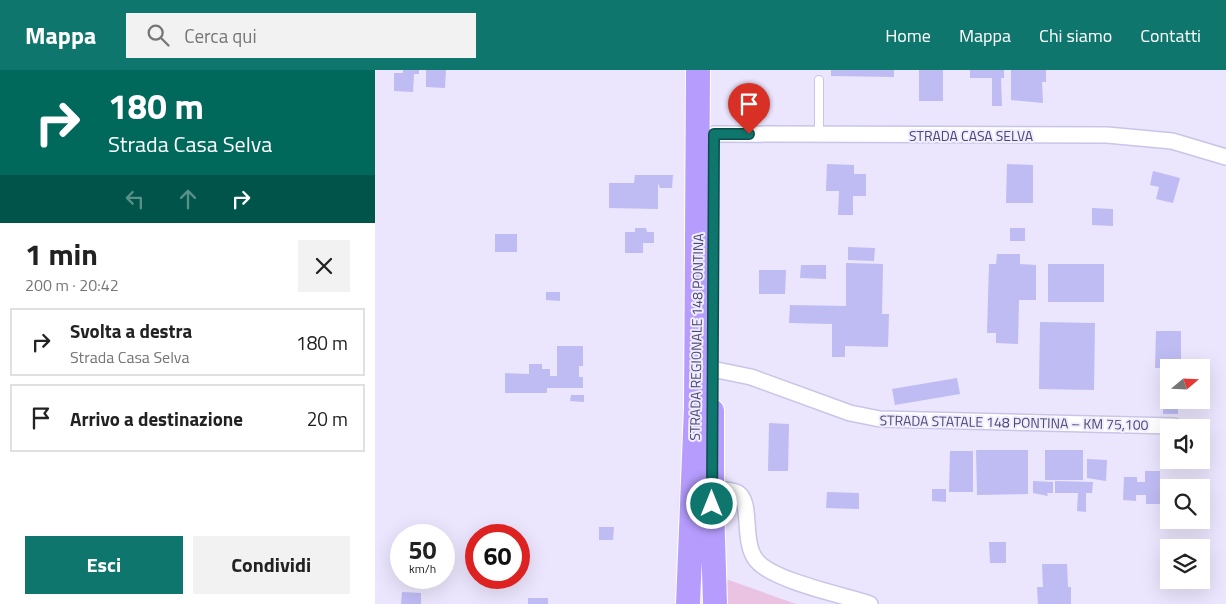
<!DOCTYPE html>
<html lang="it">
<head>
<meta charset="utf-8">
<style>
	:root { --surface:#fff; --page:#f2f2f2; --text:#222; --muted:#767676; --line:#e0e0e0; --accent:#0f766e }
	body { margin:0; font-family:"Titillium Web",sans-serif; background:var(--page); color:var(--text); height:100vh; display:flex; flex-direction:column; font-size:19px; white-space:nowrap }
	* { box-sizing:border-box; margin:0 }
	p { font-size:16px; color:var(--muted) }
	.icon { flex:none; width:28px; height:28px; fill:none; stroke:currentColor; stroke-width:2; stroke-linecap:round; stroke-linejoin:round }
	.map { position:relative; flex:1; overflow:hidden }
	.panel { display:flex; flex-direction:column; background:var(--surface); width:375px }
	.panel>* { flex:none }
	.guide { background:#00695c; color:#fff; overflow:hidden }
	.needle { width:32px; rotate:71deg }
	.buttons { position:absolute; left:785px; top:289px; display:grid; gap:10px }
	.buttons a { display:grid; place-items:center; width:50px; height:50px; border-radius:0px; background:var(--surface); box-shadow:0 5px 20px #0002; font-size:25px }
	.speed { position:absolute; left:15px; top:454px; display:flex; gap:10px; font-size:25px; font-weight:700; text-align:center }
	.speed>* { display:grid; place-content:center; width:65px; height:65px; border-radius:50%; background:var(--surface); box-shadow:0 5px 20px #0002; line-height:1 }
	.speed small { font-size:12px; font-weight:400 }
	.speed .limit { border:8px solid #d22; background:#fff; color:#111 }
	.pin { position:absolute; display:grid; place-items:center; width:42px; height:42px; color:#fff; margin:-51px -21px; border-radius:50% 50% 50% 0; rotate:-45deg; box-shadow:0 0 5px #0007 }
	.pin .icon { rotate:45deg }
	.me { position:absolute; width:55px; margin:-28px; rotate:0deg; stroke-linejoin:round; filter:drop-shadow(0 0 4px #0008) }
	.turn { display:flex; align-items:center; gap:18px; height:105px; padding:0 25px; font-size:22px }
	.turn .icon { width:65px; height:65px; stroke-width:2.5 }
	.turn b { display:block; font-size:35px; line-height:42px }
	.lanes { display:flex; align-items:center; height:48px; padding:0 25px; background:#0003; justify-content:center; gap:25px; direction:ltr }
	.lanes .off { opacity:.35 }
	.round { display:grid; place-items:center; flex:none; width:52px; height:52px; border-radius:0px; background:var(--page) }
	.headline { display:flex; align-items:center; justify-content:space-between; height:85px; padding:0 25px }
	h1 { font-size:30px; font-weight:700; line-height:38px }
	.action { display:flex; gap:10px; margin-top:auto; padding:10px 25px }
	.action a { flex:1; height:58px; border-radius:0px; background:var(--accent); color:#fff; font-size:20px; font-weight:700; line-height:58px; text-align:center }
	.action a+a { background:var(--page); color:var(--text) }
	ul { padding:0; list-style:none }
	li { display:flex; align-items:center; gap:15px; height:68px; margin:0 10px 8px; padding:0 15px; border:2px solid var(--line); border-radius:0px }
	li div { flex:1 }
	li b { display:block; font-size:19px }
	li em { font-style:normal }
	header { display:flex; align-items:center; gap:30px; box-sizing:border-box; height:70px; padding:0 25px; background:var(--accent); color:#fff }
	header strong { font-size:24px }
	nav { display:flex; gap:28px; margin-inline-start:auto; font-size:18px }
	.search { width:350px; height:45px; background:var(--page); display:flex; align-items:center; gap:12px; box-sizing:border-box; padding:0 18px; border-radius:0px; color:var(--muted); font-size:19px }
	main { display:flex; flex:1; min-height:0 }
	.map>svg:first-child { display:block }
</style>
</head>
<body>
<header>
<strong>Mappa</strong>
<div class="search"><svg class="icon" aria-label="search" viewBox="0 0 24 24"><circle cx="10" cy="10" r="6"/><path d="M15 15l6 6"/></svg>Cerca qui</div>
<nav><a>Home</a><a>Mappa</a><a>Chi siamo</a><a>Contatti</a></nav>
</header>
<main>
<section class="panel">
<div class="guide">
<div class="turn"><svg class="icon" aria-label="right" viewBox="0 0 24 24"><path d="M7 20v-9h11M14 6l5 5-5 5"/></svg><div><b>180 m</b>Strada Casa Selva</div></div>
<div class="lanes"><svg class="icon off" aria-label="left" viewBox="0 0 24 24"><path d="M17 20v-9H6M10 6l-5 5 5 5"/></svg><svg class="icon off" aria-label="ahead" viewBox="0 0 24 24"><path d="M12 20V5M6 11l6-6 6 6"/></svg><svg class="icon" aria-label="right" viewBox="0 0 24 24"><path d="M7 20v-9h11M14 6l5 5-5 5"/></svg></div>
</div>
<div class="headline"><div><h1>1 min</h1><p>200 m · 20:42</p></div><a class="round"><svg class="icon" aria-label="close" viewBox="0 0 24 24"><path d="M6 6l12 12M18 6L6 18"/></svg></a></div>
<ul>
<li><svg class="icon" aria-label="right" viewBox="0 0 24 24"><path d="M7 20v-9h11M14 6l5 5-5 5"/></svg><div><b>Svolta a destra</b><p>Strada Casa Selva</p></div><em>180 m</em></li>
<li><svg class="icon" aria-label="arrive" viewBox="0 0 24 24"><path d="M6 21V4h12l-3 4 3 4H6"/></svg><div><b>Arrivo a destinazione</b></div><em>20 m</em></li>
</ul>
<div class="action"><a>Esci</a><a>Condividi</a></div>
</section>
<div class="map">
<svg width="851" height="534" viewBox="0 0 851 534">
	<rect width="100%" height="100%" fill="#ebe5fd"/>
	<!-- green -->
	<path fill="#ebc3e2" d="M348 508 421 534H350Z"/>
	<!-- building -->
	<path fill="#bebcf3" d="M28 0H44V4H39L38 22 19 21V3H28Z
		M51 0H71L70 18 51 17Z
		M456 0H519V7L456 6Z
		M544 0H568V31H544Z
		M595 0H629V8H626L627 36H617V8H595Z
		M636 0H671V12H667L668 33 636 30Z
		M452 94 479 95V104H491V126H478V145H463L464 121H451Z
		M632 94 658 95V133H631Z
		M778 101 805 108 798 133 781 129 784 117 775 115Z
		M260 105H298L297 118H285L283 113V139L234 138V113H259Z
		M717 138 738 139V156L717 155Z
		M260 158H271L272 162H279V173H268V183H250V162H260Z
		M635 158H650V171H635Z
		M120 164H142V182H120Z
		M473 177 500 178 499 191 473 190Z
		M622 184H645V194L661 195V230H644L643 274 621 273V263H612L614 194H621Z
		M471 193 508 194 507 244H514L513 277 470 276V287H457V254L414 253 415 235 471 236Z
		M673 194H729V232H673Z
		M426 195H451V209L425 208Z
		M384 200H411L410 224H384Z
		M171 222H185V231L171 230Z
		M665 252 720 253 719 320 664 319Z
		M781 261H806V298H780Z
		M182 276H208V296H204V307H208V318H172V323H130V303L154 304V294H167V299H175V306H182Z
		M582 308 585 324 520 335 517 319Z
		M196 325H209V332L195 331Z
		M788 332 803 333V344H788Z
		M394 353 414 354 413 401H393Z
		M601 380H653V424L602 425Z
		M670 380H708V410H670Z
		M575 381H598V422H574Z
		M712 389 732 390 731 411 712 408Z
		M770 401H785V434H771V425H761V431L748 430 749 407H762V412H770Z
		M658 411 678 412V423H672L673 426 658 423Z
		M680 411 718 412 717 423H711V442L702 441 703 423H680Z
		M557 419H571V432L557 431Z
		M452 422 484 423V439L451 438Z
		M224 457H239L238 470H224Z
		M614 472H631V493H615Z
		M667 494H692L693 517H696V534H663L662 517H668Z
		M27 522 46 523V534H26Z
		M153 528H173V534H153Z"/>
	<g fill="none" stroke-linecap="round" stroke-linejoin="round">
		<!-- service casing -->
		<g stroke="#c9c5e7" stroke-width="10">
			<path id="service" d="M444 10V65"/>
		</g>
		<!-- minor casing -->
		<g stroke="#c9c5e7" stroke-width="18">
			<path id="minor" d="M339 64 732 65 797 71 851 87
				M337 299 376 307 475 343 505 349 799 356
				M337 419C345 420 355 419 363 423 378 433 366 473 382 491 399 511 468 525 495 534"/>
		</g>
		<!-- primary casing -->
		<g stroke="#fff" stroke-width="26">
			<path id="primary" d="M337 341V434L340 534
				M313 534 321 338 323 0"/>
		</g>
		<!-- service -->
		<use href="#service" stroke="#fff" stroke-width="8"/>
		<!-- minor -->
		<use href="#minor" stroke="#fff" stroke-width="15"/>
		<!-- primary -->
		<use href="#primary" stroke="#b59cfd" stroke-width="24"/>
	</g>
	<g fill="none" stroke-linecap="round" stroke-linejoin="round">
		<!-- route casing -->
		<g stroke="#0a4d48" stroke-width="12">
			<path id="route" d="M337 434 339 64H374"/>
		</g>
		<!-- route -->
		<use href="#route" stroke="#0f766e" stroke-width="9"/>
	</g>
	<g text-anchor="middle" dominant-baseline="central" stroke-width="4" stroke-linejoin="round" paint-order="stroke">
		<!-- street labels -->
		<g font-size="14" fill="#494a77" stroke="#f1ecff">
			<text x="596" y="65">STRADA CASA SELVA</text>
			<text transform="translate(321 267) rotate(-89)">STRADA REGIONALE 148 PONTINA</text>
			<text transform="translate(639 352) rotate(1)">STRADA STATALE 148 PONTINA – KM 75,100</text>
		</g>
	</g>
</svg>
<div class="buttons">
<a><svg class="needle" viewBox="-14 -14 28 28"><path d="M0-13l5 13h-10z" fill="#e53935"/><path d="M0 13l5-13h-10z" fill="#767676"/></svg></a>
<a><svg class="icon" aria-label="sound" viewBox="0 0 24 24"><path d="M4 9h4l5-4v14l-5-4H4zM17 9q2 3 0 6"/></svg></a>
<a><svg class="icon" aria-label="search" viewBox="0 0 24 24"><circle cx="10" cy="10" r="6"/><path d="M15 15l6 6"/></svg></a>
<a><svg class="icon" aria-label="layers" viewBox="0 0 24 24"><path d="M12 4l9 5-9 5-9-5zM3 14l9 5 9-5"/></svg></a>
</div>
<div class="speed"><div>50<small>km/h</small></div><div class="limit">60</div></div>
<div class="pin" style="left:374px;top:64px;background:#d93025"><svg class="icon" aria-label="arrive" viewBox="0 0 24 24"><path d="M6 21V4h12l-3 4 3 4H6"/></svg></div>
<svg class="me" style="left:337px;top:434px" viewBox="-20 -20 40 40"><circle r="17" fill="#0f766e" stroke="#fff" stroke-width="3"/><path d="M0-11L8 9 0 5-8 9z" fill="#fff"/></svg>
</div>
</main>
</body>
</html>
